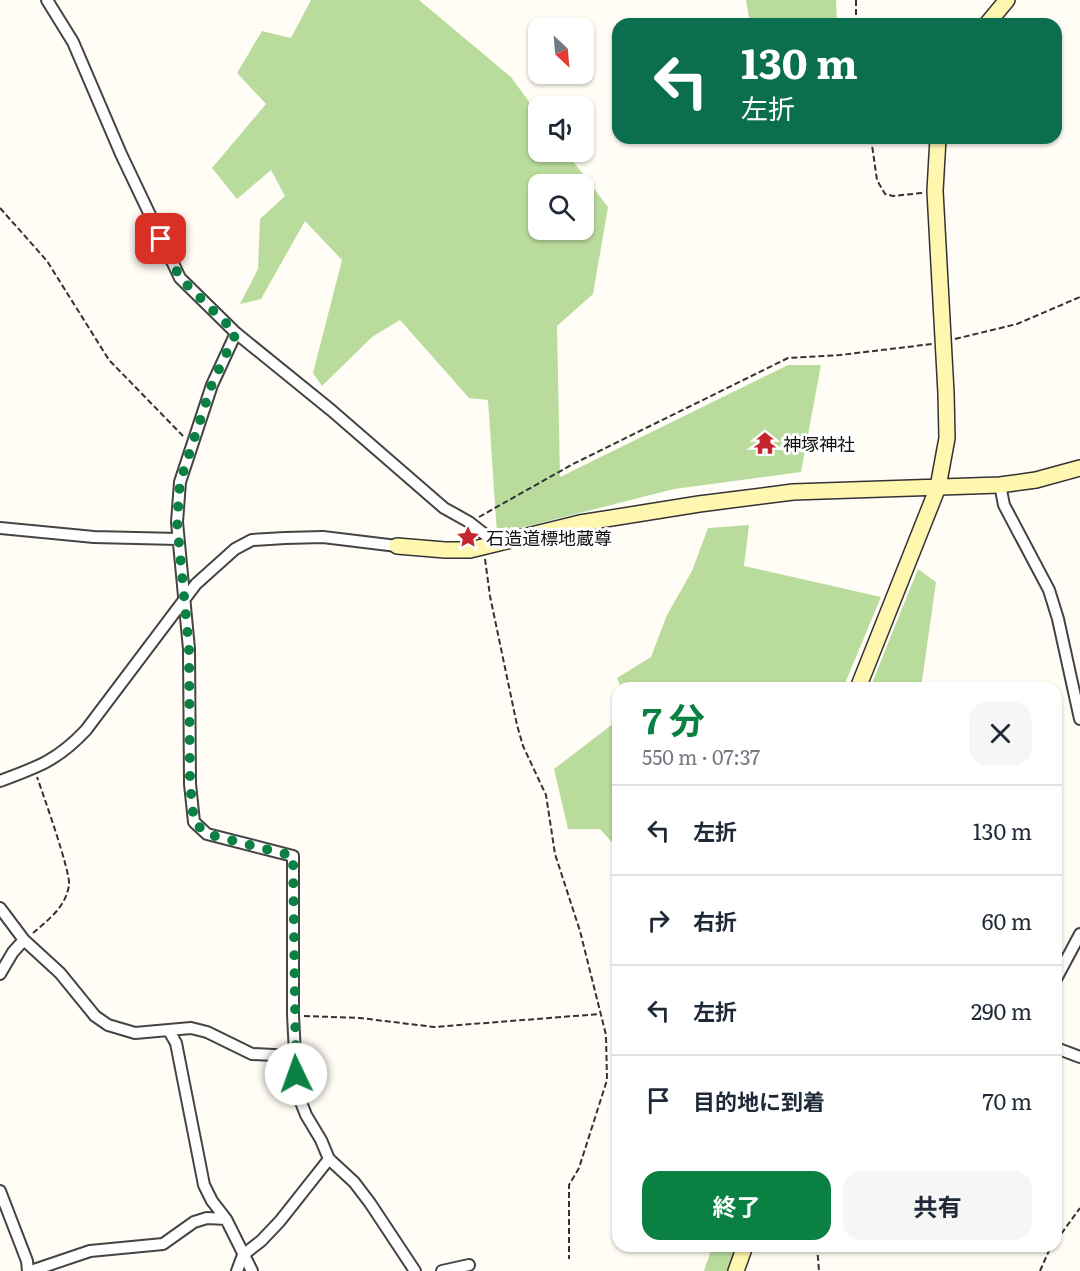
<!DOCTYPE html>
<html lang="ja">
<head>
<meta charset="utf-8">
<style>
	:root { --surface:#fff; --page:#f6f6f7; --text:#1f2937; --muted:#747a83; --line:#e0e1e3; --accent:#0b8043 }
	body { margin:0; font-family:Literata,"Noto Sans JP",serif; background:var(--page); color:var(--text); height:100vh; display:flex; flex-direction:column; font-size:22px; white-space:nowrap }
	* { box-sizing:border-box; margin:0 }
	p { font-size:20px; color:var(--muted) }
	.icon { flex:none; width:33px; height:33px; fill:none; stroke:currentColor; stroke-width:2; stroke-linecap:round; stroke-linejoin:round }
	.map { position:relative; flex:1; overflow:hidden }
	.details { position:absolute; left:612px; top:682px; width:450px; height:570px; display:flex; flex-direction:column; background:var(--surface); border-radius:18px; box-shadow:0 2px 4px #0004 }
	.details>* { flex:none }
	.banner { position:absolute; left:612px; top:18px; width:450px; height:126px; border-radius:18px; box-shadow:0 2px 4px #0004; background:#0b6e4f; color:#fff; overflow:hidden }
	.needle { width:39px; rotate:154deg }
	.controls { position:absolute; left:528px; top:18px; display:grid; gap:12px }
	.controls a { display:grid; place-items:center; width:66px; height:66px; border-radius:12px; background:var(--surface); box-shadow:0 2px 4px #0004; font-size:30px }
	.pin { position:absolute; display:grid; place-items:center; width:51px; height:51px; color:#fff; margin:-26px; border-radius:12px; box-shadow:0 3px 9px #0006 }
	.me { position:absolute; width:66px; margin:-33px; rotate:357deg; stroke-linejoin:round; filter:drop-shadow(0 0 4px #0008) }
	.turn { display:flex; align-items:center; gap:21px; height:126px; padding:0 30px; font-size:27px }
	.turn .icon { width:78px; height:78px; stroke-width:2.5 }
	.turn b { display:block; font-size:42px; line-height:51px }
	.round { display:grid; place-items:center; flex:none; width:63px; height:63px; border-radius:18px; background:var(--page) }
	.head { display:flex; align-items:center; justify-content:space-between; height:102px; padding:0 30px }
	h1 { font-size:36px; font-weight:700; line-height:45px; color:var(--accent) }
	.cta { display:flex; gap:12px; margin-top:auto; padding:12px 30px }
	.cta a { flex:1; height:69px; border-radius:18px; background:var(--accent); color:#fff; font-size:24px; font-weight:700; line-height:69px; text-align:center }
	.cta a+a { background:var(--page); color:var(--text) }
	ul { padding:0; list-style:none }
	li { display:flex; align-items:center; gap:18px; height:90px; padding:0 30px; border-top:2px solid var(--line) }
	li div { flex:1 }
	li b { display:block; font-size:22px }
	li em { font-style:normal }
	.map>svg:first-child { display:block }
</style>
</head>
<body>
<div class="map">
<svg width="1080" height="1271" viewBox="0 0 1080 1271">
	<rect width="100%" height="100%" fill="#fffdf5"/>
	<!-- forest -->
	<path fill="#b9dc9c" fill-rule="evenodd" d="M311 0H419L511 77 538 114V152H566L608 207 593 294 557 326 560 477 788 365H821L801 472 674 489 497 534 488 400 469 398 400 320 372 337 322 386 313 373 342 260 305 221 261 299 240 304 258 269 260 219 285 196 271 170 237 199 212 168 266 104 237 73 262 31 291 38ZM584 184V230H538V184Z
		M746 0H836L837 24H750Z
		M749 525 744 566 881 597 843 688H621L617 678 651 657 667 615 692 571 708 528Z
		M918 569 936 582 921 688H870Z
		M618 720V849L600 829H568L554 769Z
		M712 1247H736L728 1271H704Z"/>
	<g fill="none" stroke-linecap="round" stroke-linejoin="round">
		<!-- street casing -->
		<g stroke="#444" stroke-width="14">
			<path id="street" d="M47 0 73 42 121 154 180 278 236 333 331 410 444 508 469 522 497 544
				M236 333 212 385 180 482 177 522 189 649 190 784 194 822 207 834 293 856V1015L297 1092 306 1115 321 1140 329 1159 354 1182 370 1203 415 1271
				M1000 485 1004 505 1049 590 1058 619 1080 719
				M0 528 94 537 178 539
				M0 781C38 767 58 760 86 730L196 584 235 549 252 540 285 538 323 537 397 546
				M0 908 24 940 60 973 95 1016 108 1025 135 1033 191 1028 207 1032 252 1054 294 1056
				M0 974 13 952 24 940
				M1056 979 1080 934
				M169 1031 176 1043 204 1185 212 1201 226 1219 252 1271
				M1056 1048 1080 1057
				M0 1191 27 1261 28 1271
				M31 1271 90 1251 163 1244 194 1222 207 1218 226 1219
				M237 1271 243 1255 261 1241 280 1221 329 1159
				M442 1271 469 1265"/>
		</g>
		<!-- secondary casing -->
		<g stroke="#333" stroke-width="18">
			<path id="secondary" d="M987 24 1007 0
				M397 546 445 550H470L580 523 699 504 793 492 1000 485 1036 480 1080 468
				M858 688 938 487 947 438 946 393 935 191 938 138
				M736 1271 745 1246"/>
		</g>
		<!-- path -->
		<path stroke="#333" stroke-width="2" stroke-dasharray="6 3" stroke-linecap="butt" d="M856 0V24
			M871 138 877 180 885 194 893 196 922 193
			M0 208 47 261 109 360 183 436
			M955 339 1017 324 1080 297
			M479 517 573 464 788 358 840 355 932 344
			M485 559 490 596 517 725 523 746 546 795 555 854 580 931 606 1035 607 1080 579 1168 569 1185V1259
			M33 933C48 920 66 907 69 885 71 873 43 794 37 777
			M304 1016 360 1018 434 1027 600 1014
			M1056 1241 1080 1208
			M817 1246 819 1271
			M1040 1271 1051 1246"/>
		<!-- street -->
		<use href="#street" stroke="#fff" stroke-width="10"/>
		<!-- secondary -->
		<use href="#secondary" stroke="#fff6b0" stroke-width="15"/>
	</g>
	<g fill="none" stroke-linecap="round" stroke-linejoin="round">
		<!-- route -->
		<path stroke="#0b8043" stroke-width="10" stroke-dasharray="0 18" d="M161 239 180 278 236 333 212 384 180 482 177 522 189 649 190 784 194 822 207 834 293 856 296 1074"/>
	</g>
	<!-- icons -->
	<defs>
		<g id="temple-bare" transform="scale(1.8)"><path d="M0-6L5-2H3V0L6.5 2.5H4V6H1.5V3h-3V6H-4V2.5H-6.5L-3 0V-2H-5Z" fill="#c4262e" stroke="#fff" stroke-width="2.5" paint-order="stroke"/></g>
		<g id="sight-bare" transform="scale(1.8)"><path d="M0-6L1.8-2.2L6-1.7L2.9 1.2L3.7 5.4L0 3.3L-3.7 5.4L-2.9 1.2L-6-1.7L-1.8-2.2Z" fill="#c4262e" stroke="#fff" stroke-width="2.5" paint-order="stroke"/></g>
	</defs>
	<g fill-rule="evenodd">
		<use href="#temple-bare" x="765" y="443"/>
		<use href="#sight-bare" x="468" y="537"/>
	</g>
	<g text-anchor="middle" dominant-baseline="central" stroke-width="6" stroke-linejoin="round" paint-order="stroke">
		<!-- poi labels -->
		<g font-size="18" fill="#111" stroke="#fff" text-anchor="start">
			<text x="783" y="443">神塚神社</text>
			<text x="486" y="537">石造道標地蔵尊</text>
		</g>
	</g>
</svg>
<div class="controls">
<a><svg class="needle" viewBox="-14 -14 28 28"><path d="M0-13l5 13h-10z" fill="#e53935"/><path d="M0 13l5-13h-10z" fill="#747a83"/></svg></a>
<a><svg class="icon" aria-label="sound" viewBox="0 0 24 24"><path d="M4 9h4l5-4v14l-5-4H4zM17 9q2 3 0 6"/></svg></a>
<a><svg class="icon" aria-label="search" viewBox="0 0 24 24"><circle cx="10" cy="10" r="6"/><path d="M15 15l6 6"/></svg></a>
</div>
<div class="pin" style="left:161px;top:239px;background:#d93025"><svg class="icon" aria-label="arrive" viewBox="0 0 24 24"><path d="M6 21V4h12l-3 4 3 4H6"/></svg></div>
<svg class="me" style="left:296px;top:1074px" viewBox="-20 -20 40 40"><circle r="19" fill="#fff"/><path d="M0-13L10 11 0 6-10 11z" fill="#0b8043"/></svg>
<div class="banner">
<div class="turn"><svg class="icon" aria-label="left" viewBox="0 0 24 24"><path d="M17 20v-9H6M10 6l-5 5 5 5"/></svg><div><b>130 m</b>左折</div></div>
</div>
<section class="details">
<div class="head"><div><h1>7 分</h1><p>550 m · 07:37</p></div><a class="round"><svg class="icon" aria-label="close" viewBox="0 0 24 24"><path d="M6 6l12 12M18 6L6 18"/></svg></a></div>
<ul>
<li><svg class="icon" aria-label="left" viewBox="0 0 24 24"><path d="M17 20v-9H6M10 6l-5 5 5 5"/></svg><div><b>左折</b></div><em>130 m</em></li>
<li><svg class="icon" aria-label="right" viewBox="0 0 24 24"><path d="M7 20v-9h11M14 6l5 5-5 5"/></svg><div><b>右折</b></div><em>60 m</em></li>
<li><svg class="icon" aria-label="left" viewBox="0 0 24 24"><path d="M17 20v-9H6M10 6l-5 5 5 5"/></svg><div><b>左折</b></div><em>290 m</em></li>
<li><svg class="icon" aria-label="arrive" viewBox="0 0 24 24"><path d="M6 21V4h12l-3 4 3 4H6"/></svg><div><b>目的地に到着</b></div><em>70 m</em></li>
</ul>
<div class="cta"><a>終了</a><a>共有</a></div>
</section>
</div>
</body>
</html>
